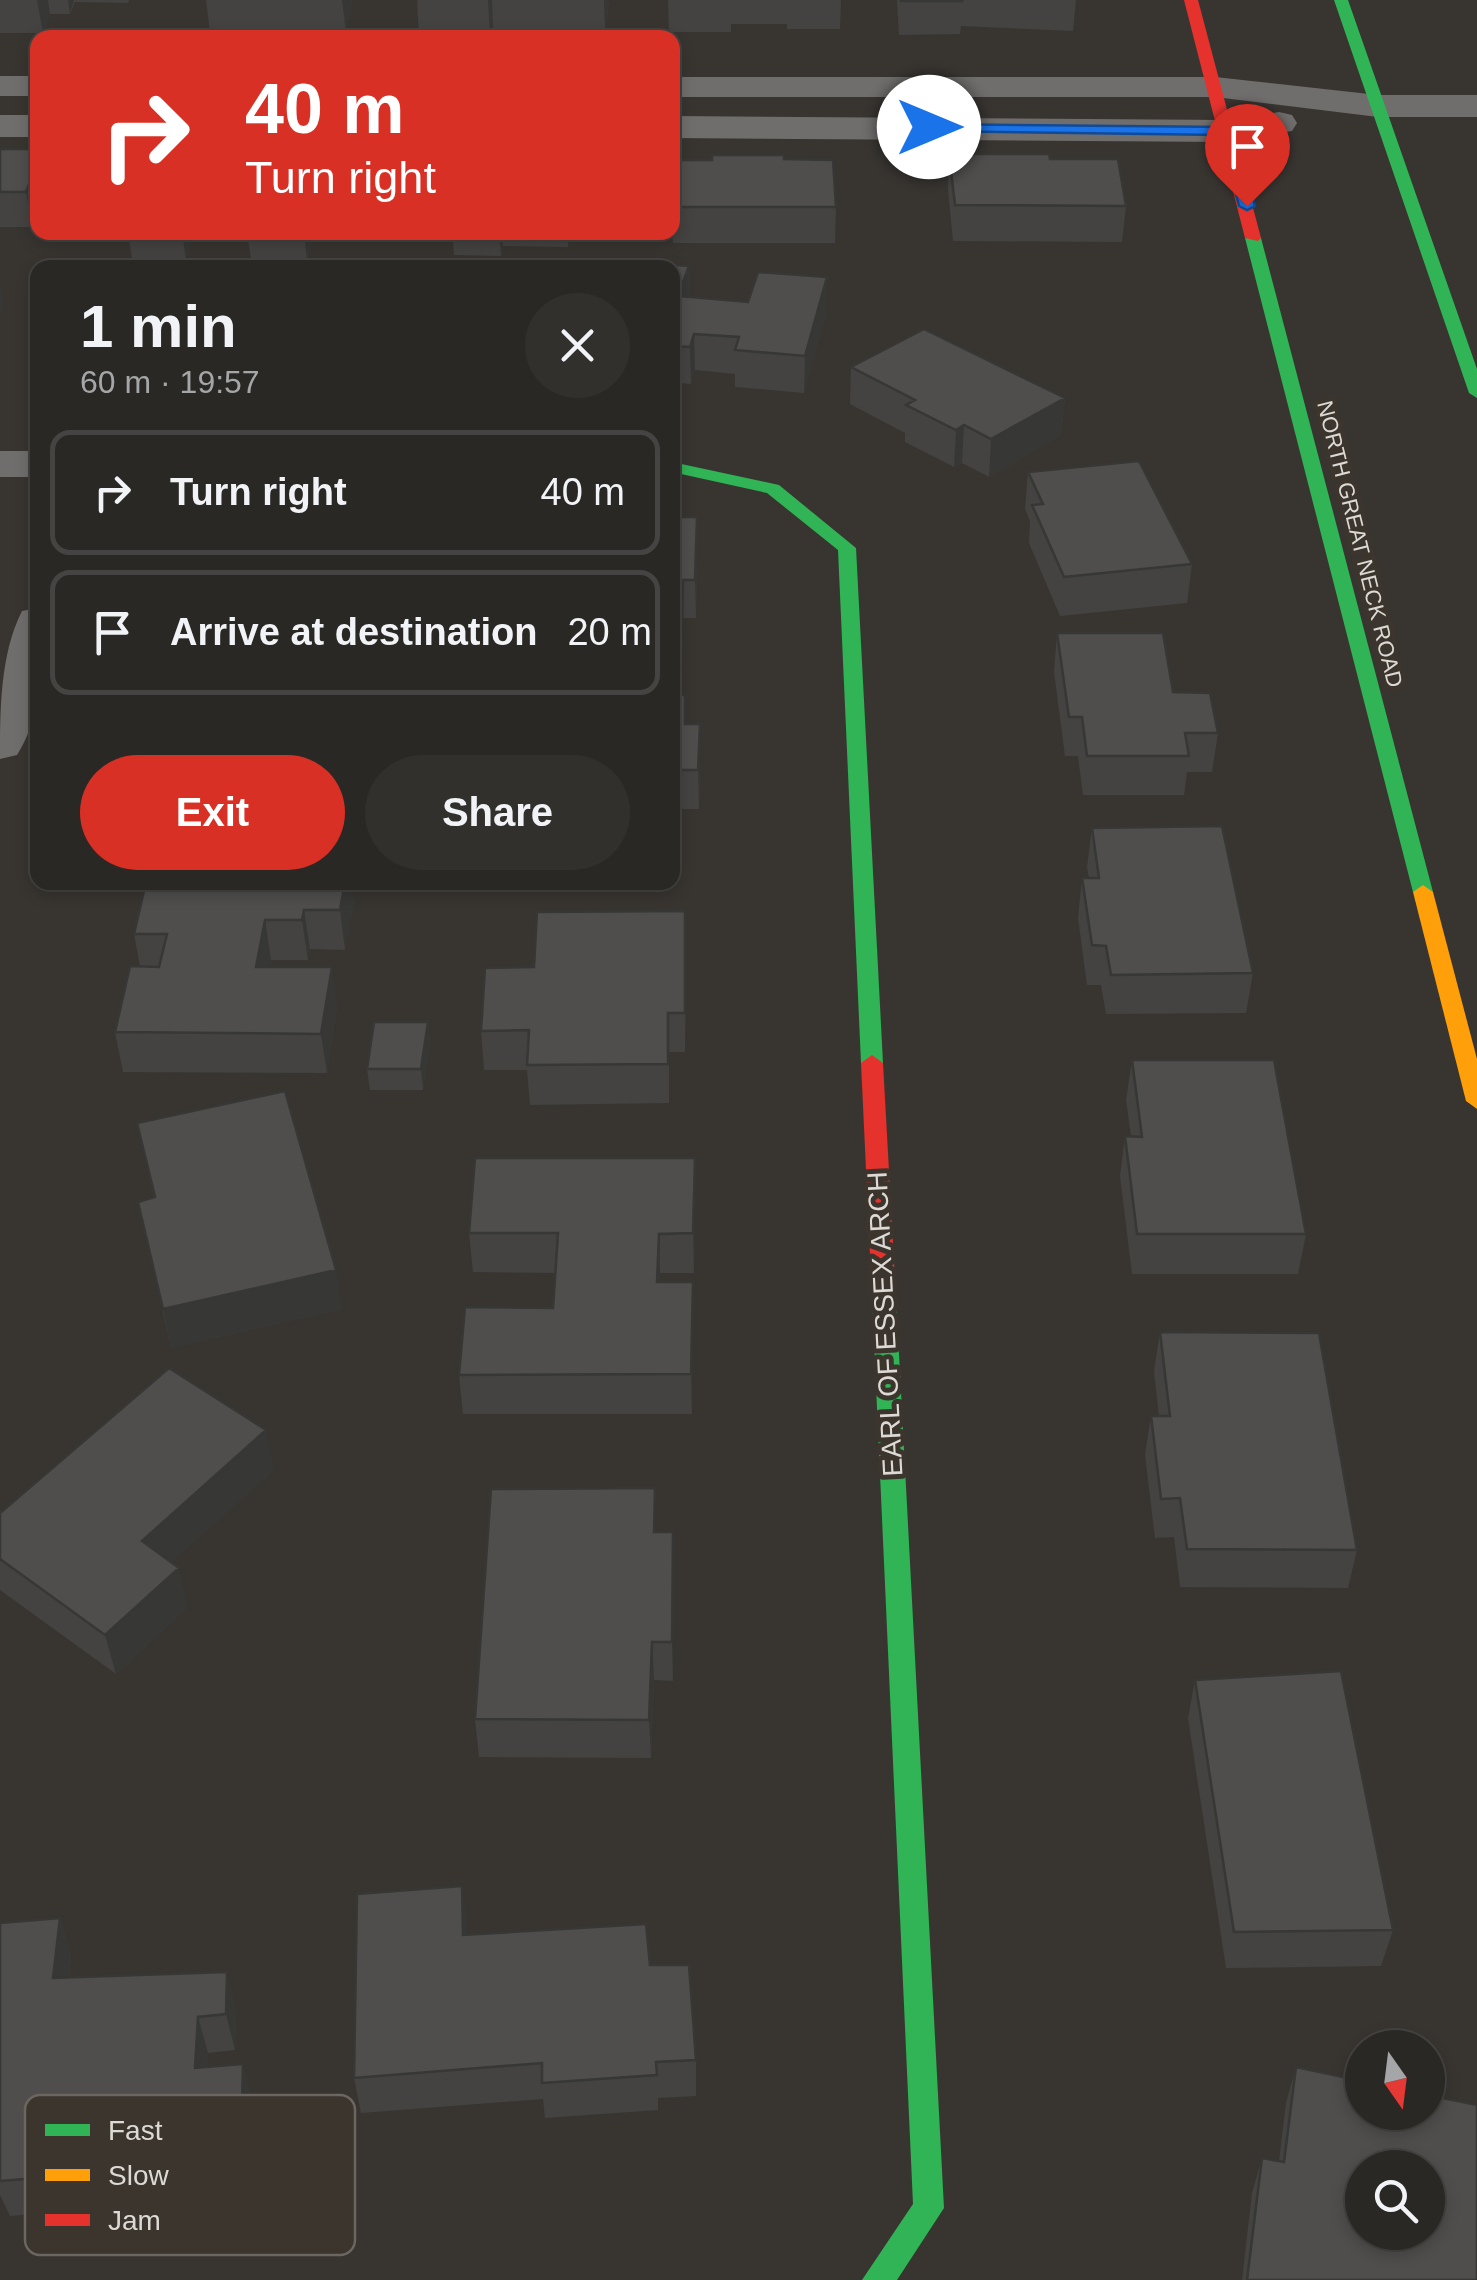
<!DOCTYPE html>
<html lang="en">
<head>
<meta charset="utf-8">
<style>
	:root { --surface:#2a2825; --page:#32302d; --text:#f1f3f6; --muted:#a5a6a7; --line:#464442; --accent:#d93025 }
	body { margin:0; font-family:Helvetica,sans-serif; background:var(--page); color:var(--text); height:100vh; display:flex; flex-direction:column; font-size:38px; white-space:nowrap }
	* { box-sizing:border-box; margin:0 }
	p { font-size:32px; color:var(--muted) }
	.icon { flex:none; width:55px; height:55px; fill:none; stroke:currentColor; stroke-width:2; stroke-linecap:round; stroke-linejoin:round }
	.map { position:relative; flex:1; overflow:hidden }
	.drawer { position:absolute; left:30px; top:260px; width:650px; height:630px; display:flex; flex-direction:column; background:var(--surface); border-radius:20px; box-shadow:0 5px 15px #0003,0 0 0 2px var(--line) }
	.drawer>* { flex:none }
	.banner { position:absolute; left:30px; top:30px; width:650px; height:210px; border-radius:20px; box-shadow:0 5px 15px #0003,0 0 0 2px var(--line); background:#d93025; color:#fff; overflow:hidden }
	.needle { width:65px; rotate:166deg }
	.controls { position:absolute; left:1345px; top:2030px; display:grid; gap:20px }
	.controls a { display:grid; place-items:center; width:100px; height:100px; border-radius:50%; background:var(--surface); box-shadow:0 5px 15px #0003,0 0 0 2px var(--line); font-size:50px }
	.pin { position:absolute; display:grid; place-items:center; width:85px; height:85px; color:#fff; margin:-102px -42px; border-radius:50% 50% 50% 0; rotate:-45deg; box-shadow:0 0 10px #0007 }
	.pin .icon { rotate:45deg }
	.me { position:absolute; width:110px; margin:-55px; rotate:90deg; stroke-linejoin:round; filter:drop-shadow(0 0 8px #0008) }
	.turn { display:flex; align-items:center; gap:35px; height:210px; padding:0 50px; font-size:45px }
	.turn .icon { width:130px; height:130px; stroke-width:2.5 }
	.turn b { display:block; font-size:70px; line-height:85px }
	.round { display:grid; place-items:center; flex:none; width:105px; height:105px; border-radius:52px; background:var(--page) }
	.head { display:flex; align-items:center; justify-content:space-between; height:170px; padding:0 50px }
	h1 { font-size:60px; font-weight:600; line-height:75px }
	.action { display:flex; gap:20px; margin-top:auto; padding:20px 50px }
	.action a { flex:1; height:115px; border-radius:60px; background:var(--accent); color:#fff; font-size:40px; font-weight:600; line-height:115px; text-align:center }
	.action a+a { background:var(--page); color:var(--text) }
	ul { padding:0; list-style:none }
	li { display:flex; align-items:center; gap:30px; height:125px; margin:0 20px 15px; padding:0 30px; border:5px solid var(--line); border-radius:20px }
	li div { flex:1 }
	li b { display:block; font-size:38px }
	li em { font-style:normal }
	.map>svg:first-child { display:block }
</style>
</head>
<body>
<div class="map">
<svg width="1477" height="2280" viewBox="0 0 1477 2280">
	<rect width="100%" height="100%" fill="#383531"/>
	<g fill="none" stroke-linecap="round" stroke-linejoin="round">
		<!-- street -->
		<path fill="#706e6c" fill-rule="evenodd" d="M0 76H38V96H0Z
			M672 77H1215L1378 95H1477V117H1378L1215 97H672Z
			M1279 112 1292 115 1297 123 1292 131 1228 142 672 138V116L1228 120Z
			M0 115H38V137H0Z
			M0 451H38V477H0Z
			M38 608C38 656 45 713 17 755L0 759C0 711 0 654 22 611Z"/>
		<!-- fast -->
		<path fill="#30b455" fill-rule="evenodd" d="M1334 0H1348L1477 369V398L1469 393Z
			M1253 233 1261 238 1433 892 1423 899 1413 892 1245 238Z
			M672 462 779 485 856 548 883 1063 880 1068H864L861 1063 838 550 767 493 672 472Z
			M884 1288 892 1291 896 1297 944 2208 897 2280H862L913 2204 872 1297 876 1291Z"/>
		<!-- slow -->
		<path fill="#ff9f0a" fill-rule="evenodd" d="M1423 885 1433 892 1477 1059V1109L1466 1101 1413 892Z"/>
		<!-- jam -->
		<path fill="#e5322d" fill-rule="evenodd" d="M1184 0H1198L1261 238 1258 241 1245 238Z
			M872 1055 883 1063 896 1297 892 1303H876L872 1297 861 1063Z"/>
	</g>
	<!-- wall -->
	<path fill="#444342" d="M0 0H129L128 3 75 2 70 14H50L43 33H0Z
		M206 0H352L346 32H210Z
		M417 0H609L605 32 493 28 490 34H419Z
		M668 0H841L840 29H787V24H731V32H669Z
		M897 0H1076L1073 31 961 26 960 34 899 35Z
		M0 149H38L32 227H0Z
		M949 154 1050 159 1126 206 1122 242 953 241 948 189Z
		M784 159 836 207 835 243H673V207Z
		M128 232H194L186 260 132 259Z
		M247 232H313L307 260 251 259Z
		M392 232H569L568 247 503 246 501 256 454 255 453 242H393Z
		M689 266 690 297 826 314 804 393 735 387V374L695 370 691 384 672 382V268Z
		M851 367 1065 398 1061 435 989 477 962 463 954 467 905 442V433L850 404Z
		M1028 472 1192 564 1187 603 1060 616 1029 543 1030 521 1025 509Z
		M672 517 697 555 696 618H683L682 670H672Z
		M1057 633 1173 692 1218 733 1212 772H1187L1184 795H1083L1078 756H1065L1054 672Z
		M672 695H685L686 724 700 763 699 809H682L680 867H672Z
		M1092 828 1253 973 1246 1013 1106 1014 1101 985H1087L1078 918 1082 878H1089L1087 867Z
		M354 900 345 950 310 949 308 960H271L270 967 337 1006 327 1073 123 1072 115 1032 140 966 134 934Z
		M686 951 685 1052H669V1103L530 1105 527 1070H484L481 1031 534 967Z
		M428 1022 430 1043 423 1090H370L367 1069Z
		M1132 1060 1306 1234 1298 1274H1132L1120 1176 1125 1136H1131L1126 1100Z
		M137 1123 342 1309 171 1348 138 1202 154 1198Z
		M695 1158 694 1273H660V1282H693L692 1414H463L459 1375 553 1308 555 1273 473 1272 469 1233Z
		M1160 1332 1357 1550 1348 1588 1180 1587 1174 1537 1155 1538 1145 1455 1151 1416H1159L1154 1371Z
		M274 1470 171 1562 188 1607 116 1674 0 1590V1513Z
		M656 1532H673V1681L654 1680 651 1758 479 1757 475 1719Z
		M1195 1680 1393 1930 1381 1966 1226 1968 1188 1718Z
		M60 1918 71 1955 69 1978 236 2008 235 2050 208 2053 207 2067 252 2100 251 2138 210 2141 206 2199 10 2216 0 2195V1923Z
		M467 1923V1934L650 1965 696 2060V2096L658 2098V2110L545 2118 543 2099 361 2113 354 2078Z
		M1296 2067 1477 2280H1242L1252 2193 1262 2158 1279 2161 1286 2103Z"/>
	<!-- shaded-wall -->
	<path fill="#373736" d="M37 0H48L50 14 43 33Z
		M68 0H74L70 14Z
		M342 0H352L346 32Z
		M488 0H492L493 28 490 34Z
		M604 0H609L605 32Z
		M38 161V213L32 227 26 192Z
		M182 232H194L186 260Z
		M304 232H313L307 260Z
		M499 232H502L503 246 501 256Z
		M689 266 690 303 678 296Z
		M827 277 826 314 804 393 805 356Z
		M0 282 4 305 0 317Z
		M694 334 695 370 691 384 690 347Z
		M1065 398 1061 435 989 477 991 439Z
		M964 425 962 463 954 467 956 430Z
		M697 517V555L696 618 695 580Z
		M683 580V618L682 670V631Z
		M700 724V763L699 809 698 770Z
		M681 770 682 809 680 867 679 828Z
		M345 882H351L354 900 345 950 340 910Z
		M304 910 310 949 308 960 302 920Z
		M265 920 271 960 262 1006 256 967Z
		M332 967 337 1006 327 1073 321 1034Z
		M428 1022 430 1043 423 1090 421 1069Z
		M695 1158 696 1198 694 1273 693 1233Z
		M659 1234 660 1273 658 1322 657 1282Z
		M336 1270 342 1309 171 1348 163 1309Z
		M693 1282 694 1322 692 1414 691 1374Z
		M266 1430 274 1470 151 1580 142 1541Z
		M673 1532 674 1571 673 1681 672 1642Z
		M179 1568 188 1607 116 1674 105 1635Z
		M652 1642 654 1680 651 1758 649 1720Z
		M462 1886 467 1923 468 1971 463 1935Z
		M60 1918 71 1955 65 2014 53 1978Z
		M227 1972 236 2008 235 2050 226 2014Z
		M198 2017 208 2053 205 2103 195 2068Z
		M243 2064 252 2100 251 2138 242 2103Z
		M200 2106 210 2141 206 2199 196 2165Z"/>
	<!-- building -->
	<path fill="#4f4e4d" stroke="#373736" stroke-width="2.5" fill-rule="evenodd" d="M901 0H962V1H901Z
		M0 149H38V161L26 192H0Z
		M949 154H1049L1050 159H1118L1126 206 955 205Z
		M712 155H784V159L833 160 836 207H673L674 160H712Z
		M636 262 689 266 678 296 748 302 758 272 827 277 805 356 735 350 739 337 694 334 690 347 672 346V268H634Z
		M924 329 1065 398 991 439 964 425 956 430 906 405 915 400 851 367Z
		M1139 461 1192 564 1064 577 1032 505 1043 504 1028 472Z
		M672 517H697L695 580H683L682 631H672Z
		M1057 633H1163L1173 692 1210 693 1218 733H1185L1189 756H1087L1082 717H1069Z
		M672 695H685V724H700L698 770H681L679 828H672Z
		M1222 826 1253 973 1111 975 1106 946 1092 945 1082 878H1099L1092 828Z
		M146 882H345L340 910H304L302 920H265L256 967H332L321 1034 115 1032 130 966 159 967 167 934H134Z
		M685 911V1013H668V1064L527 1065 529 1030 481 1031 485 968 534 967 537 912Z
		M374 1022H428L421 1069H367Z
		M1132 1060H1274L1306 1234H1137L1125 1136 1142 1137Z
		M285 1091 336 1270 163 1309 138 1202 155 1197 137 1123Z
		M475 1158H695L693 1233 659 1234 657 1282H693L691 1374 459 1375 465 1307 553 1308 558 1233H469Z
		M1160 1332 1319 1333 1357 1550 1187 1549 1180 1498 1161 1499 1151 1416H1170Z
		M169 1368 266 1430 142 1541 179 1568 105 1635 0 1559V1513Z
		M655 1488 654 1532H673L672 1642H652L649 1720 475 1719 491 1489Z
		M1341 1671 1393 1930 1234 1932 1195 1680Z
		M462 1886 463 1935 646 1924 650 1965H689L696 2060 656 2062 657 2075 542 2083V2063L354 2078 357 1894Z
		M60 1918 53 1978 227 1972 226 2014 198 2017 195 2068 243 2064 242 2103 200 2106 196 2165 0 2181V1923Z
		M1296 2067 1362 2081V2112H1428V2095L1477 2105V2280H1247L1262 2158 1284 2162ZM1362 2168H1428V2232H1362Z"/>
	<!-- route -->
	<path fill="#1a73e8" stroke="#114b97" stroke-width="2.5" d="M924 124 1228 127 1235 131 1255 206 1247 210 1239 206 1221 135 929 131 924 130Z"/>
	<g text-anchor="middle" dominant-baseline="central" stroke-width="10" stroke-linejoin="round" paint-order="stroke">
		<!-- far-street labels -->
		<g font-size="22" fill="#ddd9d4" stroke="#3b352e">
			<text transform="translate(1360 544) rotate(76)">NORTH GREAT NECK ROAD</text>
		</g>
		<!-- street labels -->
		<g font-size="28" fill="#ddd9d4" stroke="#3b352e">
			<text transform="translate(885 1324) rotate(-93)">EARL OF ESSEX ARCH</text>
		</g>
	</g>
	<!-- legend -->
	<rect x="25" y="2095" width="330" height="160" rx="15" fill="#3b352e" stroke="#6c6660" stroke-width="2.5"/>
	<rect x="45" y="2124" width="45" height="12" fill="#30b455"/>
	<rect x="45" y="2169" width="45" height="12" fill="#ff9f0a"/>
	<rect x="45" y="2214" width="45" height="12" fill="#e5322d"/>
	<g font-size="28" fill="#ddd9d4">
		<text x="108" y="2140">Fast</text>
		<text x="108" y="2185">Slow</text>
		<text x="108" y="2230">Jam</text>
	</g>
</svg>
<div class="controls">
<a><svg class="needle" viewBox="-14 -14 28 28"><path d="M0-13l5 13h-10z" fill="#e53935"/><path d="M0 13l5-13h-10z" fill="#a5a6a7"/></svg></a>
<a><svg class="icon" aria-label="search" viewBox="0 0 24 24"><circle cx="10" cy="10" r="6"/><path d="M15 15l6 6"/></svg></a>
</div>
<div class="pin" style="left:1247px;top:206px;background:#d93025"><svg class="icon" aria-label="arrive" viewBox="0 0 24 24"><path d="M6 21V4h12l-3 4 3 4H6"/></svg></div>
<svg class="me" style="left:929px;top:127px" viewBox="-20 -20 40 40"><circle r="19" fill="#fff"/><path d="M0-13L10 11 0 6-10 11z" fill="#1a73e8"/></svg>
<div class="banner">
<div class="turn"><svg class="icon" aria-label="right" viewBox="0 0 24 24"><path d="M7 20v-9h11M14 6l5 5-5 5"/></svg><div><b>40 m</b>Turn right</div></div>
</div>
<section class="drawer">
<div class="head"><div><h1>1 min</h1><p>60 m · 19:57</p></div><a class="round"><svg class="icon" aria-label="close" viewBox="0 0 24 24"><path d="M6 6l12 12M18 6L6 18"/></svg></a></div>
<ul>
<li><svg class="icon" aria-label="right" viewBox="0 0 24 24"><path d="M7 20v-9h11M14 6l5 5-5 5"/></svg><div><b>Turn right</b></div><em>40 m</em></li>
<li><svg class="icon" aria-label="arrive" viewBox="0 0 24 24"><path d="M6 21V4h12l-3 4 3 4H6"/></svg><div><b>Arrive at destination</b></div><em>20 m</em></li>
</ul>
<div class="action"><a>Exit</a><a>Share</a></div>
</section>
</div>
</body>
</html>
